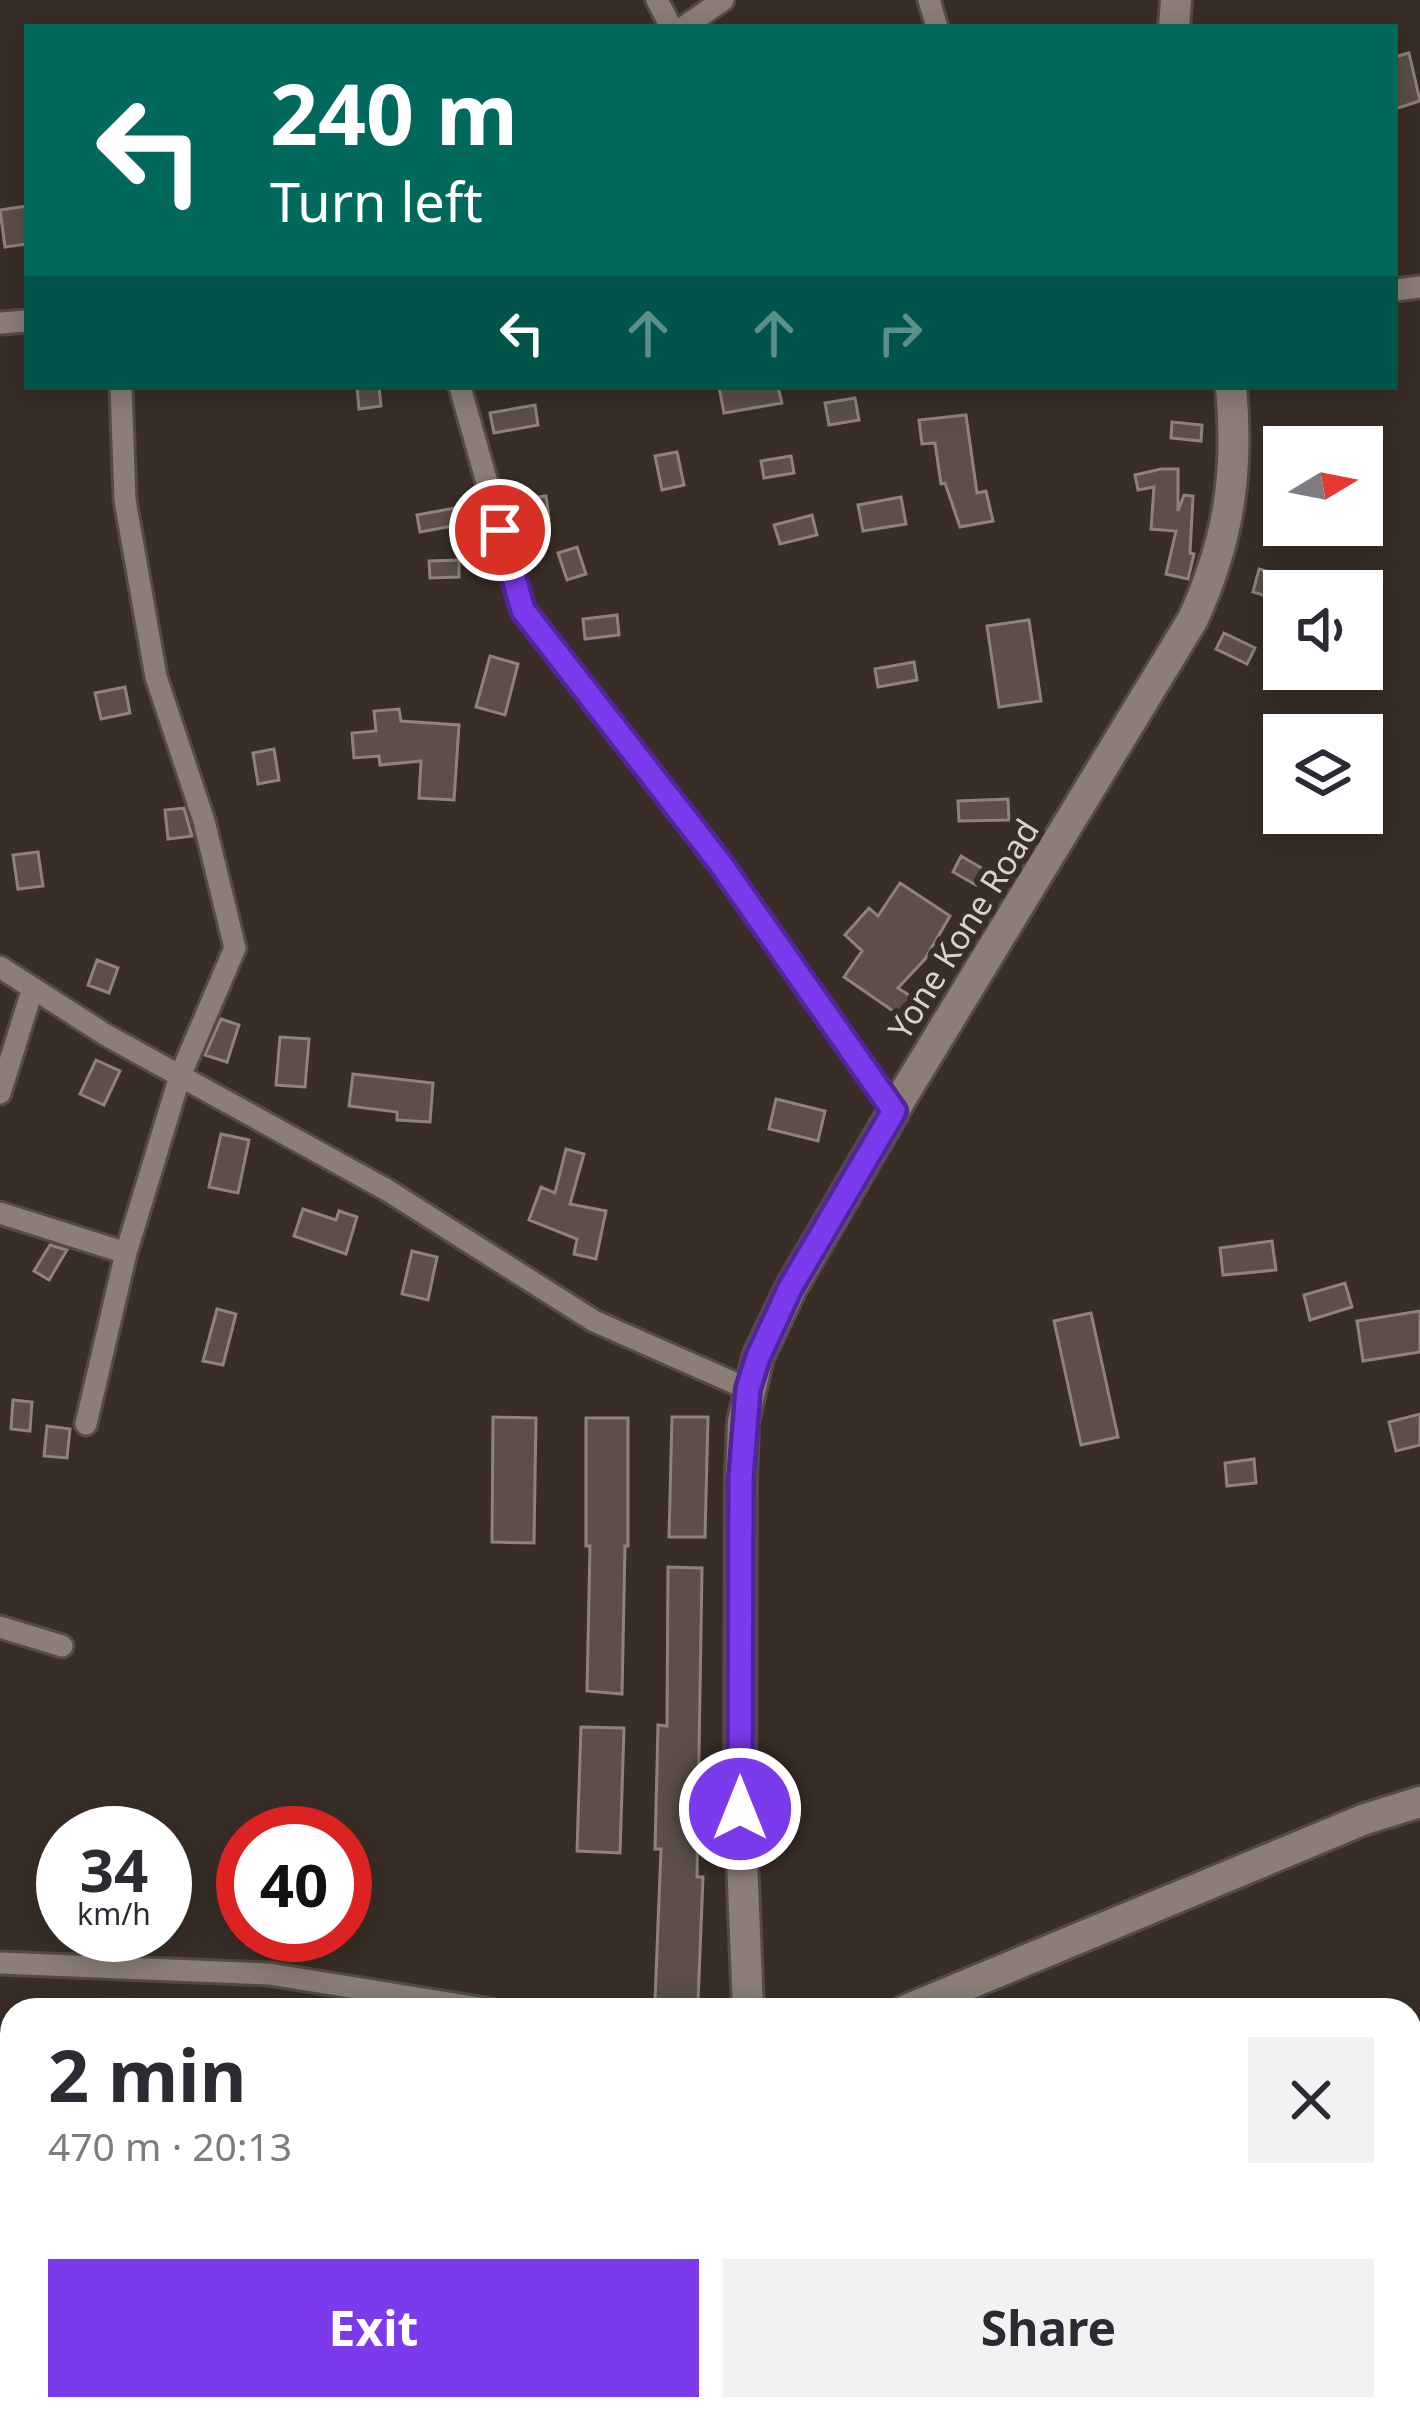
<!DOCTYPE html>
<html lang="en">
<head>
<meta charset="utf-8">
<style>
	:root { --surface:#fff; --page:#f2f2f3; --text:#2b2b33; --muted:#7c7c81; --accent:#7c3aed }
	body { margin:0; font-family:"Noto Sans",sans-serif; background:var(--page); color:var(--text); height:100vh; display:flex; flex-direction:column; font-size:45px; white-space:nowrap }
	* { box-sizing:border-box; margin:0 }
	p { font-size:39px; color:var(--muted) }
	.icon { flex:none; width:66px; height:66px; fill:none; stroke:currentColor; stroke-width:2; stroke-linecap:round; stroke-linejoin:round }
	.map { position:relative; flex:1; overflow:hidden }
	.panel { position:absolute; left:0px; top:1998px; width:1422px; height:423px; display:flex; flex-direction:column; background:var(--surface); border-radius:36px 36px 0 0; box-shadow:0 6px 30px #0003 }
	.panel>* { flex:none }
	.top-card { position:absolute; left:24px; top:24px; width:1374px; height:366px; border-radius:0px; box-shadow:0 6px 30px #0003; background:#00695c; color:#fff; overflow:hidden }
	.needle { width:78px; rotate:80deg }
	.buttons { position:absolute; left:1263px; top:426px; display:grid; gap:24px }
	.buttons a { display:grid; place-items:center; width:120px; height:120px; border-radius:0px; background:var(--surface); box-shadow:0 6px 30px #0003; font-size:60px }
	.speed { position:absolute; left:36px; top:1806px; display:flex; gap:24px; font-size:60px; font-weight:700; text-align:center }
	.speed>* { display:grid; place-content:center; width:156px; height:156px; border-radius:50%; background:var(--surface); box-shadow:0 6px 30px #0003; line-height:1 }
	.speed small { font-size:30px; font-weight:400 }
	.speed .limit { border:18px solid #d22; background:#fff; color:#111 }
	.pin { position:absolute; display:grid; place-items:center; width:102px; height:102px; color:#fff; margin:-51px; border:6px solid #fff; border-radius:50%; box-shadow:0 3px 12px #0007 }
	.me { position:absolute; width:132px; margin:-66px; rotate:0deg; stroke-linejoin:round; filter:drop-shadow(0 0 9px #0008) }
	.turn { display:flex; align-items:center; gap:42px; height:252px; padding:0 48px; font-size:54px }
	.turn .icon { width:156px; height:156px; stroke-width:2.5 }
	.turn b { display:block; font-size:84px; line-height:102px }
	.lanes { display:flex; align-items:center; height:114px; padding:0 48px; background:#0003; justify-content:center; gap:60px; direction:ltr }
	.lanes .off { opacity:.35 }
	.round { display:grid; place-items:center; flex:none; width:126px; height:126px; border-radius:0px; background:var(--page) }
	.headline { display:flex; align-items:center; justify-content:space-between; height:204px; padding:0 48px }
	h1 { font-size:72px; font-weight:700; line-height:90px }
	.primary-button { display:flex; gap:24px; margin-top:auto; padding:24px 48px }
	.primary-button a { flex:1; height:138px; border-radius:0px; background:var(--accent); color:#fff; font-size:48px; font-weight:700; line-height:138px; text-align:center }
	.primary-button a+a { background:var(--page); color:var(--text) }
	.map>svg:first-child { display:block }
</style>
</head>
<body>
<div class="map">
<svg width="1420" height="2420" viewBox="0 0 1420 2420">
	<rect width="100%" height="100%" fill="#392e27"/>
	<!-- building -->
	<path fill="#5b4f48" stroke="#8f827a" stroke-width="3" d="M1409 53 1420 101 1395 109V57Z
		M27 206V244L5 247 0 210Z
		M357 387H379L381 406 359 409Z
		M719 387H778L782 403 724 413Z
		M855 398 859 420 829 425 825 403Z
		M535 405 538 425 494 433 490 413Z
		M966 415 977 493 986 491 993 521 960 527 945 483 941 484 935 443 922 444 919 420Z
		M1172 422 1202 425 1201 441 1171 438Z
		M677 452 684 485 662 490 655 456Z
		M791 456 794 473 764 478 761 461Z
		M1161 469H1178V511L1184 495 1193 496 1190 553 1194 554 1188 579 1166 574 1176 531 1151 529 1154 487 1138 490 1135 475Z
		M546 496 549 518 514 524 508 501Z
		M901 497 906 524 863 531 858 505Z
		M455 508 458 525 420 532 417 515Z
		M812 515 817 535 780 544 774 525Z
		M577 547 586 574 567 580 558 553Z
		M459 560V577L430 578 429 561Z
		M1259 569 1287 577 1280 600 1253 592Z
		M617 615 619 635 585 639 583 619Z
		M1029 620 1041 701 999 707 987 626Z
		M1224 633 1255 648 1247 664 1216 649Z
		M490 656 518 664 505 715 476 707Z
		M914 662 917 680 878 687 875 669Z
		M125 687 130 713 101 719 95 693Z
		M399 709 401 721 459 725 454 800 419 798 421 761 380 765 379 756 354 758 352 733 376 731 374 711Z
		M274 749 279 780 258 784 253 753Z
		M1008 799 1009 820 959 821 958 801Z
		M184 808 192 836 168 839 165 810Z
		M38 852 43 886 18 889 13 855Z
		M961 856 985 870 976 885 953 872Z
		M900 883 950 916 925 959 898 988 918 1001 906 1020 844 977 862 951 845 935 869 908 878 916Z
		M97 960 118 968 109 993 88 985Z
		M221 1019 239 1025 227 1062 205 1055Z
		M280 1037 309 1039 305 1087 276 1085Z
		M96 1060 120 1071 104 1105 80 1094Z
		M353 1074 433 1083 430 1122 397 1120V1112L349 1106Z
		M776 1099 825 1111 818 1141 769 1129Z
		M221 1134 249 1140 238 1193 209 1187Z
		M566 1149 584 1154 570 1204 606 1211 596 1259 574 1254 577 1239 529 1220 541 1187 555 1193Z
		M303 1209 336 1220 339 1211 357 1217 346 1254 294 1236Z
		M1272 1241 1276 1270 1223 1275 1220 1248Z
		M50 1245 67 1250 49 1280 34 1271Z
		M412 1251 437 1257 428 1300 402 1294Z
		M1345 1283 1352 1307 1310 1320 1304 1295Z
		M217 1309 236 1314 223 1365 203 1361Z
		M1420 1311V1352L1363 1361 1357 1321Z
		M1091 1313 1118 1437 1081 1445 1054 1321Z
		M13 1400 32 1402 30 1431 11 1429Z
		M1420 1414V1445L1396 1451 1389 1422Z
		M493 1417 536 1418 534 1543 492 1542Z
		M672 1417H708L705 1537H669Z
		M586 1418H628V1546H625L622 1694 587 1691 590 1546H586Z
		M47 1426 70 1429 67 1458 44 1456Z
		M1254 1459 1256 1483 1227 1486 1225 1463Z
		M668 1567 702 1568 697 1877H703L698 2002 655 2000 661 1849H655L658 1725 667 1726Z
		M581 1727 624 1728 620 1853 577 1851Z"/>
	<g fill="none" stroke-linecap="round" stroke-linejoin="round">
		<!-- street casing -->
		<g stroke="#544b45" stroke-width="27">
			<path id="street" d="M657 0 671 27
				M929 0 937 27
				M684 27 723 0
				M1395 290 1420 287
				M0 323 27 321
				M460 387 523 610 720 864 894 1111
				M0 967 106 1035 387 1190 594 1321 748 1389
				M0 1093 33 988
				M0 1213 126 1253
				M86 1424 126 1253 180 1076 235 948 204 821 156 677 125 500 121 387
				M0 1627 62 1646
				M0 1963 269 1974 492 2010"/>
		</g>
		<!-- secondary casing -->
		<g stroke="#544b45" stroke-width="36">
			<path id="secondary" d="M1174 27 1176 0
				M748 2010 740 1809 741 1478 743 1422 758 1357 791 1288 905 1092 1193 619C1229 540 1239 473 1231 387
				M906 2010 1365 1819 1420 1802
				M444 2420 456 2409"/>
		</g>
		<!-- street -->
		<use href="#street" stroke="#8b7e77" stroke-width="21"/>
		<!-- secondary -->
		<use href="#secondary" stroke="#8b7e77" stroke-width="30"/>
	</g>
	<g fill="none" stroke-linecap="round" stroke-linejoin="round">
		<!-- route casing -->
		<g stroke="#51269a" stroke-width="30">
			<path id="route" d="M500 530 523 610 720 863 894 1111 790 1288 758 1357 748 1389 741 1478 740 1809"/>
		</g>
		<!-- route -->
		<use href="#route" stroke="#7c3aed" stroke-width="21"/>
	</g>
	<g text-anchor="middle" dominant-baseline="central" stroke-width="12" stroke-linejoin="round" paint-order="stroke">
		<!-- street labels -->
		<g font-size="33" fill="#dad2ce" stroke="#392e27">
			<text transform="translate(963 929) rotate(-58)">Yone Kone Road</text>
		</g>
	</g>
</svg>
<div class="buttons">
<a><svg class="needle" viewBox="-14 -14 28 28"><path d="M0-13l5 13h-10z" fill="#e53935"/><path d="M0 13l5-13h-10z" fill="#7c7c81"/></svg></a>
<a><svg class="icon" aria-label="sound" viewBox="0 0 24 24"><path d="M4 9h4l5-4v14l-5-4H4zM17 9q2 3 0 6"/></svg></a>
<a><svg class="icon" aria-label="layers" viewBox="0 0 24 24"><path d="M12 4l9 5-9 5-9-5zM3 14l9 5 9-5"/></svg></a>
</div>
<div class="speed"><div>34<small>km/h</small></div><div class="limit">40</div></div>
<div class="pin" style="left:500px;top:530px;background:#d93025"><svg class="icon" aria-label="arrive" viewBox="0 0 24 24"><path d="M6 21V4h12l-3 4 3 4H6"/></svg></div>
<svg class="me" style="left:740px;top:1809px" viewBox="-20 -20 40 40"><circle r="17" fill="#7c3aed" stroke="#fff" stroke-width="3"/><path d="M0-11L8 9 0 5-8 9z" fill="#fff"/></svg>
<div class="top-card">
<div class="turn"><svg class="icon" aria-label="left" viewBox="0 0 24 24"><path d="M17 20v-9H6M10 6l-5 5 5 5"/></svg><div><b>240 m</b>Turn left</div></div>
<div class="lanes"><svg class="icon" aria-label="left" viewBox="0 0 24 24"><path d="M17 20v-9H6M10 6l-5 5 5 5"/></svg><svg class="icon off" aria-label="ahead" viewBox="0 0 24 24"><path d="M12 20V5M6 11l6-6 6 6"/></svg><svg class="icon off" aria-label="ahead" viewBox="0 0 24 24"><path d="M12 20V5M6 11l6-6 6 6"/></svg><svg class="icon off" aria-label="right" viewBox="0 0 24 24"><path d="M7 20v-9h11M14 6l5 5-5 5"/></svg></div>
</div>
<section class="panel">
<div class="headline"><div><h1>2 min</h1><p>470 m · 20:13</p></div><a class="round"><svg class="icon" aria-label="close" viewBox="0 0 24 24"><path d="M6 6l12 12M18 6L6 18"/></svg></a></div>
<div class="primary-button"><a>Exit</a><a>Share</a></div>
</section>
</div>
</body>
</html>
